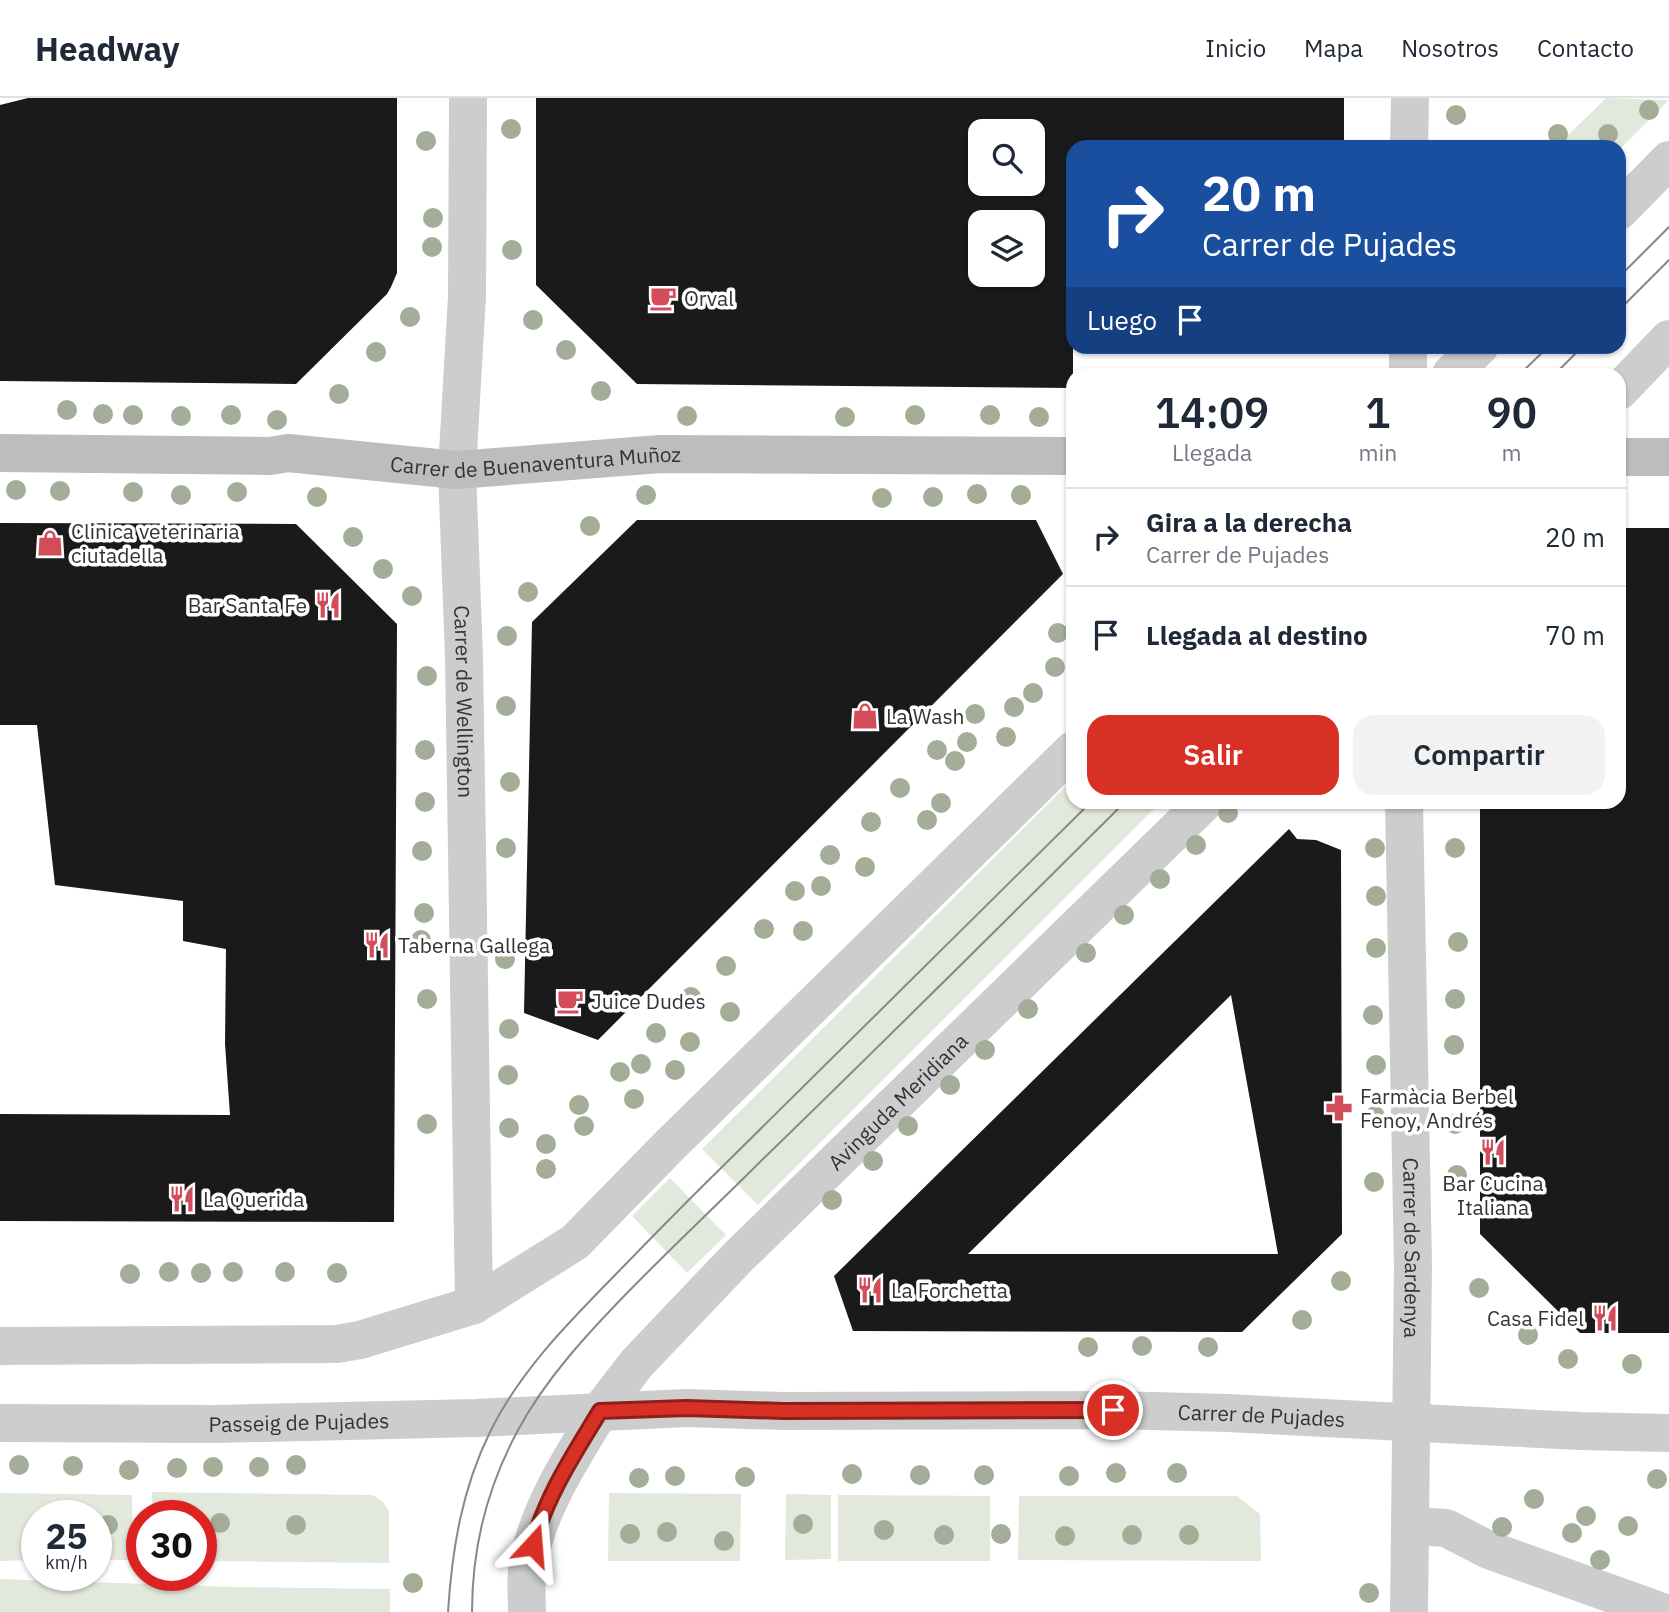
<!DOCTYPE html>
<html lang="es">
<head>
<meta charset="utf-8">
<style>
	:root { --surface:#fff; --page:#f2f2f3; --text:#1f2937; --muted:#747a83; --line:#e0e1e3; --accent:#d93025 }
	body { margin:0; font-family:"IBM Plex Sans",sans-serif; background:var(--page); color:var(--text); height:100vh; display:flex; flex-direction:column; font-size:26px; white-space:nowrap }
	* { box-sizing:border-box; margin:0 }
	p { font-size:23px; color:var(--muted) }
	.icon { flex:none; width:38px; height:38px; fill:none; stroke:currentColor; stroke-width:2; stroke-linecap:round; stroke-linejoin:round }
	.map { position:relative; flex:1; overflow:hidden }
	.details { position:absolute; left:1066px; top:270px; width:560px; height:441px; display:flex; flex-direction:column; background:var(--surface); border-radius:21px; box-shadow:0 2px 5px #0004 }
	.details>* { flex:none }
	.hud { position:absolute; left:1066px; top:42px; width:560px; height:214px; border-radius:21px; box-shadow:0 2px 5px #0004; background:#1a4fa0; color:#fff; overflow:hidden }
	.controls { position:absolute; left:968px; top:21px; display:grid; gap:14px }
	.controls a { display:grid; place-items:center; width:77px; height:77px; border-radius:14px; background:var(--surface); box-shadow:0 2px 5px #0004; font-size:35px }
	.speed { position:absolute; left:21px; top:1402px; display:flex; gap:14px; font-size:35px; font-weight:700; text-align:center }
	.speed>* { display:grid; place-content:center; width:91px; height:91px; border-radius:50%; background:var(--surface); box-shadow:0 2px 5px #0004; line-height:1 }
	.speed small { font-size:18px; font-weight:400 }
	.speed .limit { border:10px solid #d22; background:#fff; color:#111 }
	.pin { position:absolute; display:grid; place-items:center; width:60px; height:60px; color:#fff; margin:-30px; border:4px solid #fff; border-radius:50%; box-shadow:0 2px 7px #0007 }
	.me { position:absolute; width:77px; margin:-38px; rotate:19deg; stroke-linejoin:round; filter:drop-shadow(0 0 5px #0008) }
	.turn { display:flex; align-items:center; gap:24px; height:147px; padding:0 21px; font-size:32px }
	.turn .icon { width:91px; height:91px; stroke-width:2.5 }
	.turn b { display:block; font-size:49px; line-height:60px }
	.then { display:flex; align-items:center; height:66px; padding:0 21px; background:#0003; gap:14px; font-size:26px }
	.eta { display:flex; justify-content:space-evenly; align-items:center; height:119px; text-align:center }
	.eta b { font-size:42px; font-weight:600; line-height:49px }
	.primary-button { display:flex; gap:14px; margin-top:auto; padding:14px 21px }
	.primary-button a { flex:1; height:80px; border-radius:21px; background:var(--accent); color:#fff; font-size:28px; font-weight:600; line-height:80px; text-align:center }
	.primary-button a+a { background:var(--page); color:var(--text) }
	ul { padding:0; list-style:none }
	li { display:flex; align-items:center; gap:21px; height:98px; padding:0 21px; border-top:2px solid var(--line) }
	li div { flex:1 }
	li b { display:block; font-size:26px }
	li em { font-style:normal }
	header { display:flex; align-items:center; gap:42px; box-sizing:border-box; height:98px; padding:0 35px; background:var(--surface); border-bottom:2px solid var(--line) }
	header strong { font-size:33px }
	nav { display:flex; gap:38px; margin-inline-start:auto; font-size:24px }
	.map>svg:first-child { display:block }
</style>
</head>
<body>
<header>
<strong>Headway</strong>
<nav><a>Inicio</a><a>Mapa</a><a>Nosotros</a><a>Contacto</a></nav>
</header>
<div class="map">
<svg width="1669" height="1514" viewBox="0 0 1669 1514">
	<rect width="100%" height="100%" fill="#fff"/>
	<!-- green -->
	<path fill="#e3e8dd" d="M1606 0 1669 2 1619 52V49H1556Z
		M1073 681V704H1161L758 1107 702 1051Z
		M670 1080 726 1137 687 1175 632 1118Z
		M152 1394 373 1397 383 1404 389 1413V1465L201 1463V1418L152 1417Z
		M0 1395 132 1397 133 1462H96V1418H37V1462L0 1463Z
		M609 1395 741 1396 740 1463H608Z
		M786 1396 831 1397V1461L785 1462Z
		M838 1397 990 1398V1463H838Z
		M1019 1398H1237L1260 1416 1261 1463 1018 1462Z
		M0 1481 235 1489 390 1491V1514H0Z"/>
	<!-- building -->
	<path fill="#1a1a1a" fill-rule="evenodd" d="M28 0H397V175L391 189 387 196 296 286 0 283V7Z
		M536 0H1344V49H1073V290L637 286 536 187ZM980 33H1032V86H980ZM980 124H1032V177H980Z
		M637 422H1036L1063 476 598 942 524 915 532 524Z
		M0 425 296 426 397 526 394 1124 0 1123V1016L230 1017 225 946 226 851 183 843V803L55 787 37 627H0Z
		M1619 430H1669V1235H1580L1480 1136V704H1619Z
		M1289 731 1297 741 1316 742 1341 752 1342 1136 1242 1234 853 1233 834 1178ZM1231 897 1278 1156H968L1032 1093Z"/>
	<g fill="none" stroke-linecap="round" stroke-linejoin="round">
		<!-- pedestrian -->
		<path stroke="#cdcdcd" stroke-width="38" d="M1411 1428 1446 1430 1489 1452 1662 1514"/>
		<!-- minor -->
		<g stroke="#cdcdcd" stroke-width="38">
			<path id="s1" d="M468 0 467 198 457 372 464 559 474 1207"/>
			<path d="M527 1514C527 1498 525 1480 528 1465 539 1409 571 1361 600 1313"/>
		</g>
		<!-- tertiary -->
		<g stroke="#cdcdcd" stroke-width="38">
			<path d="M1409 49 1410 0"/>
			<path d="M1619 113 1669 62"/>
			<path d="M1408 276V248"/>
			<path d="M1451 276 1480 248"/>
			<path d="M1619 293 1669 241"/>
			<path id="s2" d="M1404 704 1413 1168 1409 1514"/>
			<path d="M0 1248 337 1246 360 1242 474 1207 575 1144 669 1048 1073 652"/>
			<path id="s3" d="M600 1313 637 1265 738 1159 1205 704"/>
			<path id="s4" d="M0 1325 216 1326 476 1320 686 1310 783 1313 1113 1312 1228 1315 1579 1333 1669 1335"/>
		</g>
		<!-- secondary -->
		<g stroke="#bdbdbd" stroke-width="38">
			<path id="s5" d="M0 355 270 358 288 355 457 372 660 356 1073 358"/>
			<path d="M1619 359H1669"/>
		</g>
		<!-- tram -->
		<path stroke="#888" stroke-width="2" d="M1619 179 1669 129
			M1619 212 1669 162
			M1520 276 1549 248
			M1555 276 1583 248
			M448 1514C452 1451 462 1391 490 1334 521 1271 571 1222 619 1173 653 1138 686 1104 720 1071 844 948 968 826 1091 704
			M472 1514C472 1451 487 1390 517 1334 545 1281 588 1235 630 1192 673 1148 719 1105 763 1061 885 943 1005 823 1125 704"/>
	</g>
	<!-- trees -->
	<g fill="#a3ad98">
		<circle cx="1649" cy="12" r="10"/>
		<circle cx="1456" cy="17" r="10"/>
		<circle cx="511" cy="31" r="10"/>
		<circle cx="1558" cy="36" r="10"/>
		<circle cx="1608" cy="36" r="10"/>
		<circle cx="426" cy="43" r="10"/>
		<circle cx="433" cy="120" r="10"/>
		<circle cx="432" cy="149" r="10"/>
		<circle cx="512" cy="152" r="10"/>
		<circle cx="410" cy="219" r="10"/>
		<circle cx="533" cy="222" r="10"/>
		<circle cx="566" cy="252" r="10"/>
		<circle cx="376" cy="254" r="10"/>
		<circle cx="601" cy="293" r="10"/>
		<circle cx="339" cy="296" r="10"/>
		<circle cx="67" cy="312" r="10"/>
		<circle cx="103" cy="316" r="10"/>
		<circle cx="133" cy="317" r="10"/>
		<circle cx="231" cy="317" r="10"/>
		<circle cx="915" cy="317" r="10"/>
		<circle cx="990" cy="317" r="10"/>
		<circle cx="181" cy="318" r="10"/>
		<circle cx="687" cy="318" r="10"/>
		<circle cx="845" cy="319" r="10"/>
		<circle cx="1039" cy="319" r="10"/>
		<circle cx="277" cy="322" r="10"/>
		<circle cx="16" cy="392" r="10"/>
		<circle cx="60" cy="393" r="10"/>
		<circle cx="133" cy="394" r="10"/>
		<circle cx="237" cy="394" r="10"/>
		<circle cx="977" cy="396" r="10"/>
		<circle cx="181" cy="397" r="10"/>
		<circle cx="646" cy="397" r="10"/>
		<circle cx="1021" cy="397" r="10"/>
		<circle cx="317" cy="399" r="10"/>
		<circle cx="933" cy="399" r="10"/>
		<circle cx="882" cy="400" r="10"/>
		<circle cx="590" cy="428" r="10"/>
		<circle cx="353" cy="439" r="10"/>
		<circle cx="383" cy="471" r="10"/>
		<circle cx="528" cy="494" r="10"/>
		<circle cx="412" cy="498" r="10"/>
		<circle cx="1058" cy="535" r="10"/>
		<circle cx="507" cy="538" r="10"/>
		<circle cx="1055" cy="569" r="10"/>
		<circle cx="427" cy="578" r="10"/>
		<circle cx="1033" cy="595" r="10"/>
		<circle cx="506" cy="608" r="10"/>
		<circle cx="1014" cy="609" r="10"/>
		<circle cx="975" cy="616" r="10"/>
		<circle cx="1006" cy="639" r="10"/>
		<circle cx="967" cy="644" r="10"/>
		<circle cx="425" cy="652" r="10"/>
		<circle cx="937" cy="652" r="10"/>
		<circle cx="955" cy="663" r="10"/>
		<circle cx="510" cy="684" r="10"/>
		<circle cx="900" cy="690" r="10"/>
		<circle cx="425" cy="704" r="10"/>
		<circle cx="941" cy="705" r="10"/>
		<circle cx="1228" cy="715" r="10"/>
		<circle cx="927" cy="722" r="10"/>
		<circle cx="871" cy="724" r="10"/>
		<circle cx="1196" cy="747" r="10"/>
		<circle cx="506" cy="750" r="10"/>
		<circle cx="1375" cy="750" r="10"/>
		<circle cx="1455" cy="750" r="10"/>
		<circle cx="422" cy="753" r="10"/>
		<circle cx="830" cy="757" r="10"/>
		<circle cx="865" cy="769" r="10"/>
		<circle cx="1160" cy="781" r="10"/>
		<circle cx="821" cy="788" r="10"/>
		<circle cx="795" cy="793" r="10"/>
		<circle cx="1376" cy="798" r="10"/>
		<circle cx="424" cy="815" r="10"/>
		<circle cx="1124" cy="817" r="10"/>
		<circle cx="764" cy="831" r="10"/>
		<circle cx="803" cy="833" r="10"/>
		<circle cx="421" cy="842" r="10"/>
		<circle cx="1458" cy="844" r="10"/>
		<circle cx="1376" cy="850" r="10"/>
		<circle cx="1086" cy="855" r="10"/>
		<circle cx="505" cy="861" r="10"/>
		<circle cx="726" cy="868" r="10"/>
		<circle cx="691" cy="899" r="10"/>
		<circle cx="427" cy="901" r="10"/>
		<circle cx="1455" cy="901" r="10"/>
		<circle cx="1028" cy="911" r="10"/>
		<circle cx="730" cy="914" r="10"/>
		<circle cx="1373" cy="917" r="10"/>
		<circle cx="509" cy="931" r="10"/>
		<circle cx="656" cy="935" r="10"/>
		<circle cx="690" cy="944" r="10"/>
		<circle cx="1454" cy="947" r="10"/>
		<circle cx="985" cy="952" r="10"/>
		<circle cx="641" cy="966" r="10"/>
		<circle cx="1376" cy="967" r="10"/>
		<circle cx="675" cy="972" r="10"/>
		<circle cx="620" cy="974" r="10"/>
		<circle cx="508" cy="977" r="10"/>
		<circle cx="950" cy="987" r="10"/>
		<circle cx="634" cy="1001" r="10"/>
		<circle cx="579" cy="1007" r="10"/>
		<circle cx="1375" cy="1018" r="10"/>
		<circle cx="427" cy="1026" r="10"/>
		<circle cx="1455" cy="1026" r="10"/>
		<circle cx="584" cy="1028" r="10"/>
		<circle cx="908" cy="1028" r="10"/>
		<circle cx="509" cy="1030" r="10"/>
		<circle cx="546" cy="1046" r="10"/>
		<circle cx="873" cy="1063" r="10"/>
		<circle cx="546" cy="1071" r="10"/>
		<circle cx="1457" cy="1077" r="10"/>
		<circle cx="1374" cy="1084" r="10"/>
		<circle cx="832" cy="1102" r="10"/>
		<circle cx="169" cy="1174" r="10"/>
		<circle cx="233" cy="1174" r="10"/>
		<circle cx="285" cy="1174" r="10"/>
		<circle cx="201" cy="1175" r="10"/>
		<circle cx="337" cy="1175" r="10"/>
		<circle cx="130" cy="1176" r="10"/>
		<circle cx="1341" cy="1183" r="10"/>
		<circle cx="1479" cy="1190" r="10"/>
		<circle cx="1302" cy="1222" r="10"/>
		<circle cx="1528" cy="1237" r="10"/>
		<circle cx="1142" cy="1248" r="10"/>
		<circle cx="1088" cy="1249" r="10"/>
		<circle cx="1208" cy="1249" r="10"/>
		<circle cx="1568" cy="1261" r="10"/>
		<circle cx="1632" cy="1266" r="10"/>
		<circle cx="19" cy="1367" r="10"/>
		<circle cx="296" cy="1367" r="10"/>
		<circle cx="73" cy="1368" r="10"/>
		<circle cx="213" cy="1369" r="10"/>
		<circle cx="259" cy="1369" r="10"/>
		<circle cx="177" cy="1370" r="10"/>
		<circle cx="129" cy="1372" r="10"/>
		<circle cx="1116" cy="1375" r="10"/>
		<circle cx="1177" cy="1375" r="10"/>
		<circle cx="852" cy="1376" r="10"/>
		<circle cx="920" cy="1377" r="10"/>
		<circle cx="984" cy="1377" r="10"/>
		<circle cx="675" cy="1378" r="10"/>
		<circle cx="1069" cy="1378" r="10"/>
		<circle cx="745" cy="1379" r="10"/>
		<circle cx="639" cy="1380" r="10"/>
		<circle cx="1657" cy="1381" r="10"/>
		<circle cx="1534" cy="1401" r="10"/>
		<circle cx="1586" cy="1418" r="10"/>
		<circle cx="220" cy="1425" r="10"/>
		<circle cx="803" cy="1426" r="10"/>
		<circle cx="108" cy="1427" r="10"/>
		<circle cx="296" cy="1427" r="10"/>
		<circle cx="1628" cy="1428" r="10"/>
		<circle cx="1502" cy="1429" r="10"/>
		<circle cx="884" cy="1432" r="10"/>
		<circle cx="667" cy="1434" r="10"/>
		<circle cx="1572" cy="1435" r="10"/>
		<circle cx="630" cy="1436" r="10"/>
		<circle cx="1001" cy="1436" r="10"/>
		<circle cx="944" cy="1437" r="10"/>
		<circle cx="1132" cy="1437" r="10"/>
		<circle cx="1189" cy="1437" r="10"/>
		<circle cx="1065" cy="1438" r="10"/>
		<circle cx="724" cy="1443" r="10"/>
		<circle cx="1600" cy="1462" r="10"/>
		<circle cx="413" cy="1485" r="10"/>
		<circle cx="1369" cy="1495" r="10"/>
	</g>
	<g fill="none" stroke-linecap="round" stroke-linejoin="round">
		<!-- route casing -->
		<g stroke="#8d1f18" stroke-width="18">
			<path id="route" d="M533 1447C546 1398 574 1356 600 1313L686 1310 783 1313 1113 1312"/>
		</g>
		<!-- route -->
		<use href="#route" stroke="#d93025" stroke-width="12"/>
	</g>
	<!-- icons -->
	<defs>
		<g id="cafe-bare" transform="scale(2.1)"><path d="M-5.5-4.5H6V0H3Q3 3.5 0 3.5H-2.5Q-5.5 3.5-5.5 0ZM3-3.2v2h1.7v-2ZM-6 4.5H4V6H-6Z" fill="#d34c5a" stroke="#fff" stroke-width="2.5" paint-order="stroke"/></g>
		<g id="shop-bare" transform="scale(2.1)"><path d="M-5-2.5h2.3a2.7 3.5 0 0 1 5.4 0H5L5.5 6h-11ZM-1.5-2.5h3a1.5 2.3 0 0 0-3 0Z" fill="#d34c5a" stroke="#fff" stroke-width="2.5" paint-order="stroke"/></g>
		<g id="restaurant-bare" transform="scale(2.1)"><path d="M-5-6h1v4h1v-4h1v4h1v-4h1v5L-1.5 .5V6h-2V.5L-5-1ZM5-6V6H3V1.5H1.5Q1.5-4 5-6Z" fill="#d34c5a" stroke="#fff" stroke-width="2.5" paint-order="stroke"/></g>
		<g id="pharmacy-bare" transform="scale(2.1)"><path d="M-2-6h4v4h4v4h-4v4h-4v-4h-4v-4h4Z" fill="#d34c5a" stroke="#fff" stroke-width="2.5" paint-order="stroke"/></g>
	</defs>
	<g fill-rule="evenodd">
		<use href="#cafe-bare" x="663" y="200"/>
		<use href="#shop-bare" x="50" y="445"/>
		<use href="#restaurant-bare" x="328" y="507"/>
		<use href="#shop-bare" x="865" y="618"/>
		<use href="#restaurant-bare" x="377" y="847"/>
		<use href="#cafe-bare" x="570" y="903"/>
		<use href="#pharmacy-bare" x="1339" y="1010"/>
		<use href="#restaurant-bare" x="1493" y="1054"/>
		<use href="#restaurant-bare" x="182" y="1101"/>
		<use href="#restaurant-bare" x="870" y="1192"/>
		<use href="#restaurant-bare" x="1605" y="1220"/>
	</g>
	<g text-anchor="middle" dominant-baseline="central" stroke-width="7" stroke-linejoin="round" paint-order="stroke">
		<!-- poi labels -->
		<g font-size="21" fill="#333" stroke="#fff" text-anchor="start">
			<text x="684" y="200">Orval</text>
			<text x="71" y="433">Clinica veterinaria<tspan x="71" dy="24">ciutadella</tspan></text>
			<text x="307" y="507" text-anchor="end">Bar Santa Fe</text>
			<text x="886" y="618">La Wash</text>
			<text x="398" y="847">Taberna Gallega</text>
			<text x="591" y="903">Juice Dudes</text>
			<text x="1360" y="998">Farmàcia Berbel<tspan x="1360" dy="24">Fenoy, Andrés</tspan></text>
			<text x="1493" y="1085" text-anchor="middle">Bar Cucina<tspan x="1493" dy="24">Italiana</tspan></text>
			<text x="203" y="1101">La Querida</text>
			<text x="891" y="1192">La Forchetta</text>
			<text x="1584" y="1220" text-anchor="end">Casa Fidel</text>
		</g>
		<!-- street labels -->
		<g font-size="21" fill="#333" stroke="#fff">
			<text stroke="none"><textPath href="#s5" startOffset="537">Carrer de Buenaventura Muñoz</textPath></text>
			<text stroke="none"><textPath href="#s1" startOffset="604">Carrer de Wellington</textPath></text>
			<text stroke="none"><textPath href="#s3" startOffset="430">Avinguda Meridiana</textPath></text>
			<text stroke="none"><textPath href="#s2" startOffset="446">Carrer de Sardenya</textPath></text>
			<text stroke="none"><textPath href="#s4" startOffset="1262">Carrer de Pujades</textPath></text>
			<text stroke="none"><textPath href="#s4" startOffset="299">Passeig de Pujades</textPath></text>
		</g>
	</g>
</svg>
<div class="controls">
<a><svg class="icon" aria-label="search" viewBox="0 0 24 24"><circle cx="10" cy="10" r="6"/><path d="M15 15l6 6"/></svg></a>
<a><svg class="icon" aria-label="layers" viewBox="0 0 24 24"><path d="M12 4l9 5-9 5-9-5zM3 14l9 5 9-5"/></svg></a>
</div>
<div class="speed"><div>25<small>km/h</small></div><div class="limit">30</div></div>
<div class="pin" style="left:1113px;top:1312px;background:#d93025"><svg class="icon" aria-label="arrive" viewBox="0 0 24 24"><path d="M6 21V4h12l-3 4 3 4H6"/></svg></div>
<svg class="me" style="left:533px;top:1447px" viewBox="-20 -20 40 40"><path d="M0-17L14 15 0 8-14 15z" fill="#d93025" stroke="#fff" stroke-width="4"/></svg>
<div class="hud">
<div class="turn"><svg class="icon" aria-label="right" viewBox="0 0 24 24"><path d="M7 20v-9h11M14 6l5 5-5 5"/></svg><div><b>20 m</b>Carrer de Pujades</div></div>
<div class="then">Luego<svg class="icon" aria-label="arrive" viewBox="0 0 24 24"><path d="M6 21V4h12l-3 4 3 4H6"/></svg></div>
</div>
<section class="details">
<div class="eta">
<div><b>14:09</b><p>Llegada</p></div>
<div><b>1</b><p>min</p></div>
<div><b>90</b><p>m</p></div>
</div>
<ul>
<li><svg class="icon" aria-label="right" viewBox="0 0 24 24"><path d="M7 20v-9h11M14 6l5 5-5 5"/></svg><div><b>Gira a la derecha</b><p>Carrer de Pujades</p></div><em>20 m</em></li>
<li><svg class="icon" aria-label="arrive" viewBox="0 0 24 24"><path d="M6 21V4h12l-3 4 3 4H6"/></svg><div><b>Llegada al destino</b></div><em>70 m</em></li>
</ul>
<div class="primary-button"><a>Salir</a><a>Compartir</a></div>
</section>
</div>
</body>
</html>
